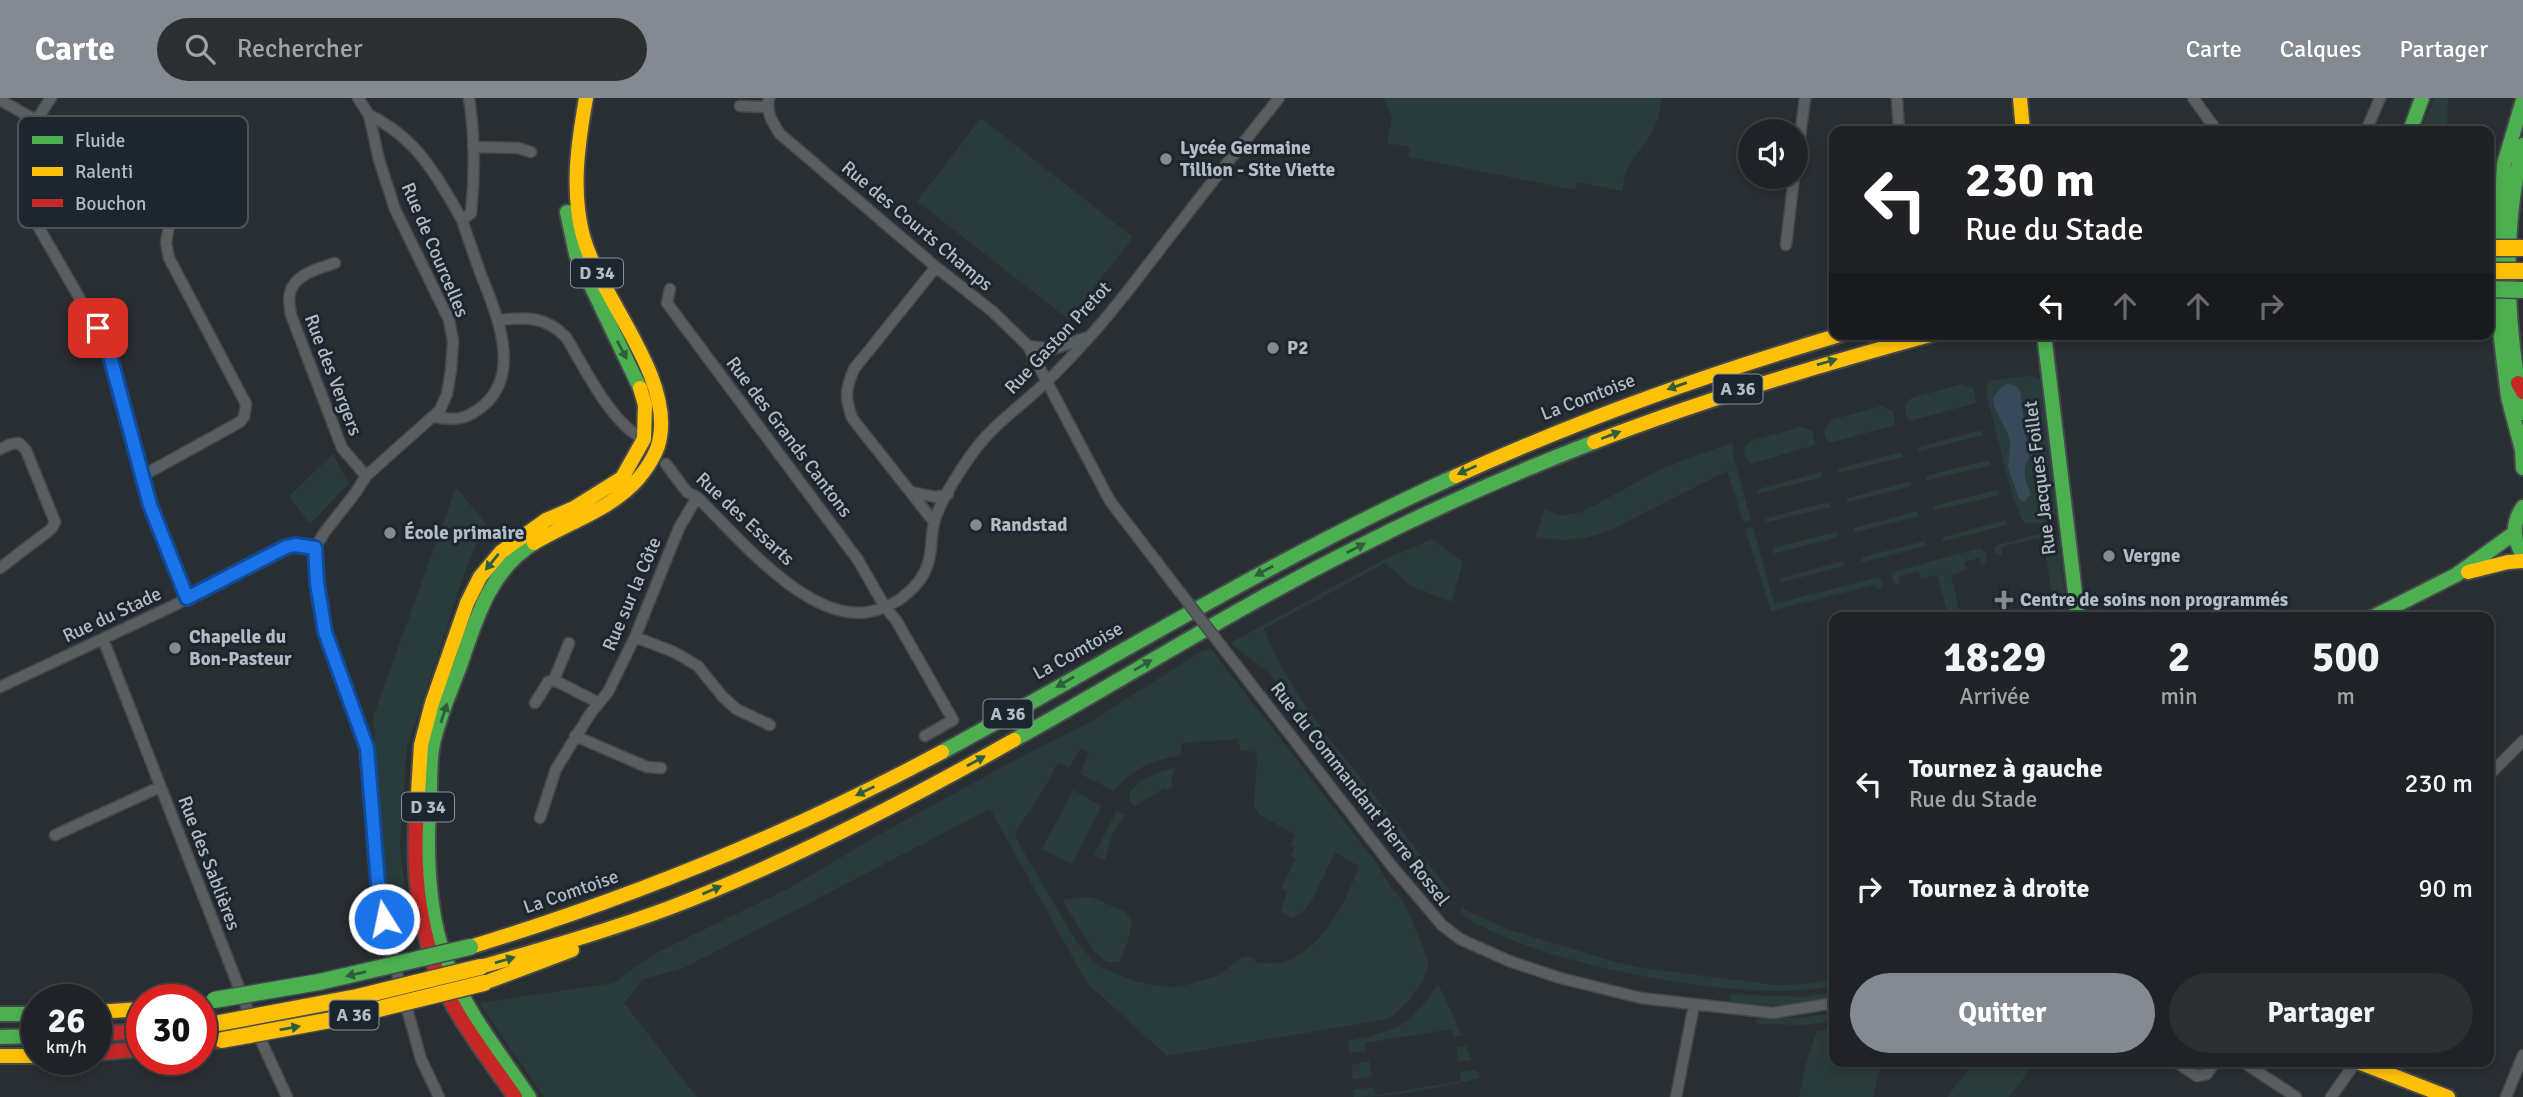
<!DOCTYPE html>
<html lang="fr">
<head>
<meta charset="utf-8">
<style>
	:root { --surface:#1f2226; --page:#2c2f32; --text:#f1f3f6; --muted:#a1a4a7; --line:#3c3f43; --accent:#838a92 }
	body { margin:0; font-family:Signika,sans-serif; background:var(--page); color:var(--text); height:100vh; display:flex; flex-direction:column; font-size:26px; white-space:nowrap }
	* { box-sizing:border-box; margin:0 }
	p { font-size:23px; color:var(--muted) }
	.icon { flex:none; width:38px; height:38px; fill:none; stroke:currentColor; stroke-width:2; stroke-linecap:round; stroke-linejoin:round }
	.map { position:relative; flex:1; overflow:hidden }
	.drawer { position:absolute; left:1829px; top:514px; width:665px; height:455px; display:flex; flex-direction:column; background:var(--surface); border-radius:14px; box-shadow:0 4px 10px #0003,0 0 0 2px var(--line) }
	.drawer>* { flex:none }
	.guide { position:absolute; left:1829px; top:28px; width:665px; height:214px; border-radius:14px; box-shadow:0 4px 10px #0003,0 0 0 2px var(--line); background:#202124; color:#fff; overflow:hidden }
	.fabs { position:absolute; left:1738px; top:21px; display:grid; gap:14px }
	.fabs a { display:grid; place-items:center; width:70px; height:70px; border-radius:50%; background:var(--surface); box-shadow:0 4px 10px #0003,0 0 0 2px var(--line); font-size:35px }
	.speed { position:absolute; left:21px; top:886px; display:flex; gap:14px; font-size:35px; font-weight:700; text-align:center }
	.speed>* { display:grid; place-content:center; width:91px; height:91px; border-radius:50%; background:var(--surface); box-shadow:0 4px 10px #0003,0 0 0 2px var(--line); line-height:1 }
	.speed small { font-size:18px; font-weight:400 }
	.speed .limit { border:10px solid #d22; background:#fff; color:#111 }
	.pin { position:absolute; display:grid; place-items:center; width:60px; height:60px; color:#fff; margin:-30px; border-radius:14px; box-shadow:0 4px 10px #0006 }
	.me { position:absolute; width:77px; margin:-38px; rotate:350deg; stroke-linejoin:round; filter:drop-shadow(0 0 5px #0008) }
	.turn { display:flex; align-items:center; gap:24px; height:147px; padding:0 21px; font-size:32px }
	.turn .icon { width:91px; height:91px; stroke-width:2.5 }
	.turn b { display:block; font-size:49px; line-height:60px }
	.lanes { display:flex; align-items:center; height:66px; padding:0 21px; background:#0003; justify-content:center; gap:35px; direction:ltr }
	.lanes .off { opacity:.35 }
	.eta { display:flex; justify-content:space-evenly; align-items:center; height:119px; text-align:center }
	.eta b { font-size:42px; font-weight:700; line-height:49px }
	.action { display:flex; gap:14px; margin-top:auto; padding:14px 21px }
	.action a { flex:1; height:80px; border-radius:42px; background:var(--accent); color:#fff; font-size:28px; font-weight:700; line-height:80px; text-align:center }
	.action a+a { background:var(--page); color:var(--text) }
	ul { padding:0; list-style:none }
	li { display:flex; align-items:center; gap:21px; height:105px; padding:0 21px }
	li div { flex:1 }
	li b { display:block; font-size:26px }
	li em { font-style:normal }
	header { display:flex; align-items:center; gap:42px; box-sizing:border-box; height:98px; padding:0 35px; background:var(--accent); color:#fff }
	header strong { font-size:33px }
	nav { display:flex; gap:38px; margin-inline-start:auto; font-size:24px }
	.search { width:490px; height:63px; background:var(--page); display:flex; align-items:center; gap:18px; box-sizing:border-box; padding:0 24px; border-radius:38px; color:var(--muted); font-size:26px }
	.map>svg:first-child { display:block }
</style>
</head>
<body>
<header>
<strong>Carte</strong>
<div class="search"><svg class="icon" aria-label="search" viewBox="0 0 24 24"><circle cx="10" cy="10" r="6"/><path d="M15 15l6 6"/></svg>Rechercher</div>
<nav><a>Carte</a><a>Calques</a><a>Partager</a></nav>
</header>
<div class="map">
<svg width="2523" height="999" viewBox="0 0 2523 999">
	<rect width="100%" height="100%" fill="#292e33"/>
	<!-- green -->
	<path fill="#293b3a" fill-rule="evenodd" d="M1384 0H1661C1660 32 1646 42 1630 65 1625 72 1624 85 1622 93L1578 84 1575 92 1409 59 1410 49 1387 45 1392 19Z
		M2434 0H2448L2447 33H2421Z
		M981 20 1133 139 1069 222 917 103Z
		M2031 278 2040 282 2057 416 2050 424 2029 426 2023 424 2012 396 1986 296 1987 286 1991 282Z
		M1962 286 1974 291 1976 305 1910 323 1906 317 1905 308 1911 300Z
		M1881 308 1893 313 1895 327 1830 345 1825 339V330L1831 322Z
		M1801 329 1813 333 1815 347 1750 366 1745 359 1744 350 1750 343Z
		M1981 332 1983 337 1917 354 1918 349Z
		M1730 345 1733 346V357L1751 422 1743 424 1727 373 1609 433 1586 440 1566 442 1535 440 1545 411 1560 418 1582 414 1661 371Z
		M1902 354 1903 359 1838 375 1839 370Z
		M333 356 349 385 310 426 289 398Z
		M1989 362 1991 367 1925 383 1926 378Z
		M1821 374 1822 379 1757 396 1758 391Z
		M1910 383 1912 388 1846 405 1848 400Z
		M456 389 486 426 468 465 407 650 400 748 411 842 397 846 383 787 373 619Z
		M1997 392 1999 397 1933 413 1934 408Z
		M1829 404 1831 409 1765 425 1766 420Z
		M1917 413 1919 418 1853 435 1854 430Z
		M2006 422 2007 427 1942 444 1943 439Z
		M1753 429 1774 506 1879 479 1883 487 1878 492 1875 487 1771 513 1745 431Z
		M1836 434 1838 439 1772 456 1773 450Z
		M2048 434 2059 442 2068 520H2055L2044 443 2039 440 2001 449 2003 458H2001L1996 456 1994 451 1997 447Z
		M1432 441 1463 464 1452 504 1411 488 1385 465 1264 531C1289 593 1327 638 1369 690 1398 727 1426 764 1455 799L1449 804 1278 586 1267 573 1230 545 1383 462Z
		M1925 443 1926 448 1860 465 1862 459Z
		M1980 450 1985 454 1987 462 1982 468 1979 460 1964 464 1966 472 1951 477 1961 520H1949L1937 477 1921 481 1918 473 1899 478 1900 486 1897 487 1892 482V476L1896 473Z
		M1843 463 1845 468 1779 485 1780 480Z
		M1211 551 1378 767 1391 789 1405 806 1429 864 1423 883 1409 902 1393 918 1383 922 1348 928 1167 958 1087 885 990 711 682 871 643 881 624 905 697 999H544L479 905 614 885 652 857 793 788 875 739 1026 656 1092 623 1200 554ZM1238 641 1240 652 1255 654 1257 660 1254 708 1259 716 1295 737 1290 749 1295 748 1291 758 1296 760 1281 790 1287 793 1281 814 1292 820 1303 814 1311 804 1335 755 1359 768C1346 804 1322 852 1284 864 1276 866 1265 865 1256 865L1254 860 1244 858 1217 878 1179 889 1158 888 1138 884 1100 869 1077 845 1017 742 1015 734 1038 701 1058 665 1069 670 1081 650 1089 655 1080 676 1114 693C1132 670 1154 662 1181 657L1182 645Z
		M1175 670 1171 682 1173 689 1168 692 1165 690 1135 708 1130 704 1129 695C1140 680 1157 674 1175 670Z
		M1073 692 1102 708 1072 766 1042 751Z
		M1117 712 1125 717 1112 737 1105 763 1094 757Z
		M1091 799 1125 813 1132 823 1127 846 1119 864H1107L1094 853 1063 804 1064 801Z
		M1462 807 1465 812 1510 832 1619 865 1642 870 1776 887 1807 886 1834 881V887C1753 909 1527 865 1460 815Z
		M1438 886 1462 937 1454 939 1452 931 1365 945 1366 953 1349 955 1348 943C1398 932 1409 929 1438 886Z
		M1834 893V901L1805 907 1781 908 1730 904V896L1803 899Z
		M1834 915V923L1831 924 1804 927 1755 926 1756 922 1762 919 1800 920Z
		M1834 930V964H1881L1873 999H1799L1807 961 1817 933Z
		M1466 948 1472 962 1458 964 1456 949Z
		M1369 963 1372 978 1353 982 1351 967Z
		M1974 964H2036L2009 999H1947Z
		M1475 972 1478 974 1480 980C1439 990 1396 999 1354 999V992L1374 989 1376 997 1461 983 1460 974Z"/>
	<!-- water -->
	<path fill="#384a5a" d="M2007 286 2014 287 2020 292 2029 360C2021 371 2026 384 2031 396L2024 404 2019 401 2008 369 2010 346 2008 336 1994 309 1993 300 2001 289Z"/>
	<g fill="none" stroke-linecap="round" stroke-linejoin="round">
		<!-- street casing -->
		<g stroke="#45494c" stroke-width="13">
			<path id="street" d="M358 0 369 17 379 62 395 111 449 222 453 243 451 272 447 296 440 312 366 378 356 394 324 435 315 450 314 461 325 534 367 650 379 797 395 868 421 961 439 999
				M769 0C766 15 772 24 780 36L936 169 992 213 1028 248 1110 403 1179 493
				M1897 0 1899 33
				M2193 0 2217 33
				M0 2 158 90 167 98 172 109 166 145 169 160 246 306 244 319 240 324 142 378
				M740 8 767 9
				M369 17C416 39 438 79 462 122L471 115C475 77 475 38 469 0
				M37 21 51 0
				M2366 33 2380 0
				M74 45 38 109 35 123 106 246 150 407 187 500
				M473 49 518 50 531 54
				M1796 70 1805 0
				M1786 147 1794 79
				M335 165C320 170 294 176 290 195 288 201 290 211 291 217L342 350 366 378
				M670 191 667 205 858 462 885 509 896 522 953 622 925 638
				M498 222C526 219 545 218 566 239 585 270 611 326 644 341
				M1028 248 1054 251 1084 240
				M435 319C456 323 468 321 484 307 523 273 495 213 480 174 474 157 468 140 462 122
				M0 351 11 346 19 345 26 352 55 424 51 431 0 470
				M666 366 687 394 697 399C736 437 807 524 868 514 895 510 923 488 929 462 932 450 931 437 934 425 940 403 956 379 969 360 988 331 1018 310 1044 286 1061 271 1076 253 1092 236 1120 205 1145 170 1171 137 1206 91 1243 45 1279 0
				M911 394 936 399 948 396
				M934 424 852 320C845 299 845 292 854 271L936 169
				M635 539 674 554 698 568 722 598 736 611 770 627
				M103 541 252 923 287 999
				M569 545 554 582 599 605
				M1223 550 1391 767 1442 827 1460 841 1509 863 1560 880 1641 900 1773 915 1834 905
				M0 589 177 506 286 449 295 447 315 450
				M535 605 548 584 554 582
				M575 638 647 669 661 670
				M2488 678 2523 643
				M540 720 556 671 590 616 608 594 635 539 679 430 697 399
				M55 737 160 689
				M2176 964 2197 978 2207 976 2215 964
				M2243 964 2296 999
				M1676 999 1694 907
				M2331 999 2356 964
				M2506 999 2523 957"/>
		</g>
		<!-- fast casing -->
		<g stroke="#45494c" stroke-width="18">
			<path id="fast" d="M2523 2 2504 66 2496 199 2508 299 2522 352 2523 370
				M2410 33 2422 0
				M2523 47C2501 135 2506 226 2523 315
				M567 114 576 156 640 290
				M2044 236 2078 520
				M2523 409C2512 425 2512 440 2523 457
				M2371 520 2456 477 2513 436
				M1014 642C1127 579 1236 510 1352 452 1430 412 1511 376 1594 344
				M942 654C1113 561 1278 458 1456 378
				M0 916H37
				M201 927 219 925
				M0 939 37 938
				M529 999C499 955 462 908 444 857 426 806 426 747 430 694 430 680 430 665 432 651 437 622 451 593 461 565 476 520 491 471 534 445"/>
		</g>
		<!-- slow casing -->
		<g stroke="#45494c" stroke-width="18">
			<path id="slow" d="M2020 0 2023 33
				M1594 344C1705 301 1819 267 1934 236
				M1456 378C1581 321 1710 275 1843 236
				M534 445C567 425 612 411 638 381 648 369 658 355 660 339 671 275 600 200 583 138 571 93 578 45 586 0
				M2468 474 2508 464 2523 463
				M417 711 421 647 432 605 467 505 480 479 501 454 546 422 574 410 622 380 644 341 645 307 640 290
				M470 849C634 799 791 735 942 654
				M480 869C543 851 607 833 669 810 789 764 903 705 1014 642
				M484 885 572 852
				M96 914 142 911
				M0 958H37
				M2358 964 2448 999"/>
		</g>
		<!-- jam casing -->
		<g stroke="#45494c" stroke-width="18">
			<path id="jam" d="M2518 285 2523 294
				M417 711C413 760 417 813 432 860 447 909 486 957 515 999
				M96 936 142 933
				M201 945 222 942
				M96 955 142 951"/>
		</g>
		<!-- street -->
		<use href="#street" stroke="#595e62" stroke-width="10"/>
		<!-- fast -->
		<use href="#fast" stroke="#4caf50" stroke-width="14"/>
		<!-- slow -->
		<use href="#slow" stroke="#ffc107" stroke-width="14"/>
		<!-- jam -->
		<use href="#jam" stroke="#c62828" stroke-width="14"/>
		<!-- street-bridge casing -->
		<g stroke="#45494c" stroke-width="13" stroke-linecap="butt">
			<path id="street-bridge" d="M1179 493 1223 550"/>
		</g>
		<!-- fast-bridge casing -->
		<g stroke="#464b4f" stroke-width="19" stroke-linecap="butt">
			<path id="fast-bridge" d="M2488 191 2522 192
				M214 902 319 884 470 849"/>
		</g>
		<!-- slow-bridge casing -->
		<g stroke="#464b4f" stroke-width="19" stroke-linecap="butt">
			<path id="slow-bridge" d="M2488 150H2522
				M2488 173H2523
				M219 925 357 899 480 869
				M222 942 342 920 484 885"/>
		</g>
		<!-- street-bridge -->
		<use href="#street-bridge" stroke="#595e62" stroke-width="10"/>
		<!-- fast-bridge -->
		<use href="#fast-bridge" stroke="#4caf50" stroke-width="16"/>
		<!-- slow-bridge -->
		<use href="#slow-bridge" stroke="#ffc107" stroke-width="16"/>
	</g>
	<!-- one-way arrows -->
	<defs><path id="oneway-solid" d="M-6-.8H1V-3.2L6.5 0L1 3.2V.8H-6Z" transform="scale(1.75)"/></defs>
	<g fill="#305d3c">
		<use href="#oneway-solid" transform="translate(622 252) rotate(62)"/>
		<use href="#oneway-solid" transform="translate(1827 264) rotate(-16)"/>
		<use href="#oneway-solid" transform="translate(1677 288) rotate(161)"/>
		<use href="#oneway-solid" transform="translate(1611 337) rotate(-21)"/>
		<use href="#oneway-solid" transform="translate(1467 372) rotate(156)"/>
		<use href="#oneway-solid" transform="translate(1356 450) rotate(-27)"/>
		<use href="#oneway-solid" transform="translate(492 464) rotate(129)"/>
		<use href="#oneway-solid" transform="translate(1264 473) rotate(151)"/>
		<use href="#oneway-solid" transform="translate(1143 567) rotate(-31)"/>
		<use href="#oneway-solid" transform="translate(1065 584) rotate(150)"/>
		<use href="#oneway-solid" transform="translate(444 615) rotate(-72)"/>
		<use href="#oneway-solid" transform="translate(976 663) rotate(-29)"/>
		<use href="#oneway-solid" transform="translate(865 693) rotate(154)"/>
		<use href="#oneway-solid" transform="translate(712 792) rotate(-23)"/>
		<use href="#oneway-solid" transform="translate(505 862) rotate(-16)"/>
		<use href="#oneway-solid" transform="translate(356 876) rotate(167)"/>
		<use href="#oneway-solid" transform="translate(290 930) rotate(-10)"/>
	</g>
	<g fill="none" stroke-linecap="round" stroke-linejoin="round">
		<!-- route casing -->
		<g stroke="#114b97" stroke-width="18">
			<path id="route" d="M98 230 110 258 150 407 187 500 286 449 295 447 315 450 317 485 325 534 367 650 379 797 384 821"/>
		</g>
		<!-- route -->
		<use href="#route" stroke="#1a73e8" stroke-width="12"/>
	</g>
	<!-- markers -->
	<g fill="#838a92" stroke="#1d262e" stroke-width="2.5">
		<circle cx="1166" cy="61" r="7"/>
		<circle cx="1273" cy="250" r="7"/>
		<circle cx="976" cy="427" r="7"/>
		<circle cx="390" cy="435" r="7"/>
		<circle cx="2109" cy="458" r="7"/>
		<path d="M2000.5 491.5h7v7h7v7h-7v7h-7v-7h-7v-7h7z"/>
		<circle cx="175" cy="550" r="7"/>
	</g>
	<g text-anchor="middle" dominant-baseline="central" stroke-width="6" stroke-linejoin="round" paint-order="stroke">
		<!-- shield labels -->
		<g fill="#1d262e" stroke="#868f98" stroke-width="2">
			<rect x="571" y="160.5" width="52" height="29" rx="5"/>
			<rect x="1713.5" y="276.5" width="49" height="29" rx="5"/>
			<rect x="983.5" y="601.5" width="49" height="29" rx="5"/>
			<rect x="402" y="694.5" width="52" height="29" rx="5"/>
			<rect x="329.5" y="902.5" width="49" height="29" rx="5"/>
		</g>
		<g font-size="18" font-weight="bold" fill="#b3bcc5">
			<text x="597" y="175">D 34</text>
			<text x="1738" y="291">A 36</text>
			<text x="1008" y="616">A 36</text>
			<text x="428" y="709">D 34</text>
			<text x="354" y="917">A 36</text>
		</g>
		<!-- poi labels -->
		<g font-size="19" font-weight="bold" fill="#b3bcc5" stroke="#1d262e" text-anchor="start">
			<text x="1180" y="50">Lycée Germaine<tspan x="1180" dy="22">Tillion - Site Viette</tspan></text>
			<text x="1287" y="250">P2</text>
			<text x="990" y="427">Randstad</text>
			<text x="404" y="435">École primaire</text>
			<text x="2123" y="458">Vergne</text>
			<text x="2020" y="502">Centre de soins non programmés</text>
			<text x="189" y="539">Chapelle du<tspan x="189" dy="22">Bon-Pasteur</tspan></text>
		</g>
		<!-- street labels -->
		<g font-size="19" fill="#b3bcc5" stroke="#1d262e">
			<text transform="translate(917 128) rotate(40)">Rue des Courts Champs</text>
			<text transform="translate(435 152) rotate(67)">Rue de Courcelles</text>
			<text transform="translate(1058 240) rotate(-47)">Rue Gaston Pretot</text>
			<text transform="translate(333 277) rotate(69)">Rue des Vergers</text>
			<text transform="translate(1588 299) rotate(-21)">La Comtoise</text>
			<text transform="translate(789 339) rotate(53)">Rue des Grands Cantons</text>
			<text transform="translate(2040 380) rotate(-97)">Rue Jacques Foillet</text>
			<text transform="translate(745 421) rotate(43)">Rue des Essarts</text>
			<text transform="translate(632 496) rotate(-67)">Rue sur la Côte</text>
			<text transform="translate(112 517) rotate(-25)">Rue du Stade</text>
			<text transform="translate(1078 553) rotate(-29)">La Comtoise</text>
			<text transform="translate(1360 696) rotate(52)">Rue du Commandant Pierre Rossel</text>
			<text transform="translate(209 765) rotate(69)">Rue des Sablières</text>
			<text transform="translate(571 794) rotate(-19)">La Comtoise</text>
		</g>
	</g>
	<!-- legend -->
	<rect x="18" y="18" width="230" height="112" rx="10" fill="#1d262e" stroke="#4a535b" stroke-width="2"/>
	<rect x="32" y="38" width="31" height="8" fill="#4caf50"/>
	<rect x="32" y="69" width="31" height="9" fill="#ffc107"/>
	<rect x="32" y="101" width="31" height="8" fill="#c62828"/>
	<g font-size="19" fill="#b3bcc5">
		<text x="75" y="49">Fluide</text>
		<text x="75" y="80">Ralenti</text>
		<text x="75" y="112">Bouchon</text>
	</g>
</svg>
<div class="fabs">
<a><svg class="icon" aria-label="sound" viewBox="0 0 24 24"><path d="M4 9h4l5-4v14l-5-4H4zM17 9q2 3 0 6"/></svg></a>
</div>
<div class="speed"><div>26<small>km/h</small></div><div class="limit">30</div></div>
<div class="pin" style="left:98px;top:230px;background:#d93025"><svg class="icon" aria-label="arrive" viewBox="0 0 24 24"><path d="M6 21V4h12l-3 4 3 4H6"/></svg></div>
<svg class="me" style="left:384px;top:821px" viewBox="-20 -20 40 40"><circle r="17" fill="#1a73e8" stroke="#fff" stroke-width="3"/><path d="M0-11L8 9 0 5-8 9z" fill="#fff"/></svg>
<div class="guide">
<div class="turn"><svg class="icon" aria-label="left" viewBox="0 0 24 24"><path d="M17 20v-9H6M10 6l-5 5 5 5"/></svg><div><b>230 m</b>Rue du Stade</div></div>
<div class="lanes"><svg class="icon" aria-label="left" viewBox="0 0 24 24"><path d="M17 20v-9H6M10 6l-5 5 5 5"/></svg><svg class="icon off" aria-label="ahead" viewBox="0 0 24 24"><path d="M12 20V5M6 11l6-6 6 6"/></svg><svg class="icon off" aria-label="ahead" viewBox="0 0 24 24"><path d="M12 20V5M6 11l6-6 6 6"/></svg><svg class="icon off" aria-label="right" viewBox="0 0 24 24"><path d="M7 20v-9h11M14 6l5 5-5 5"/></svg></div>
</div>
<section class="drawer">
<div class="eta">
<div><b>18:29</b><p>Arrivée</p></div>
<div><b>2</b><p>min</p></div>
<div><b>500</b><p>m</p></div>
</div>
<ul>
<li><svg class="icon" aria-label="left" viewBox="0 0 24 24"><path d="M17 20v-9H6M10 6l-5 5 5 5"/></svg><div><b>Tournez à gauche</b><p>Rue du Stade</p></div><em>230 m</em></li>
<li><svg class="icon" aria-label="right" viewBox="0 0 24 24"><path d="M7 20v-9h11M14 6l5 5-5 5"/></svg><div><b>Tournez à droite</b></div><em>90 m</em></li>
</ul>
<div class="action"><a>Quitter</a><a>Partager</a></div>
</section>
</div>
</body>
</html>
